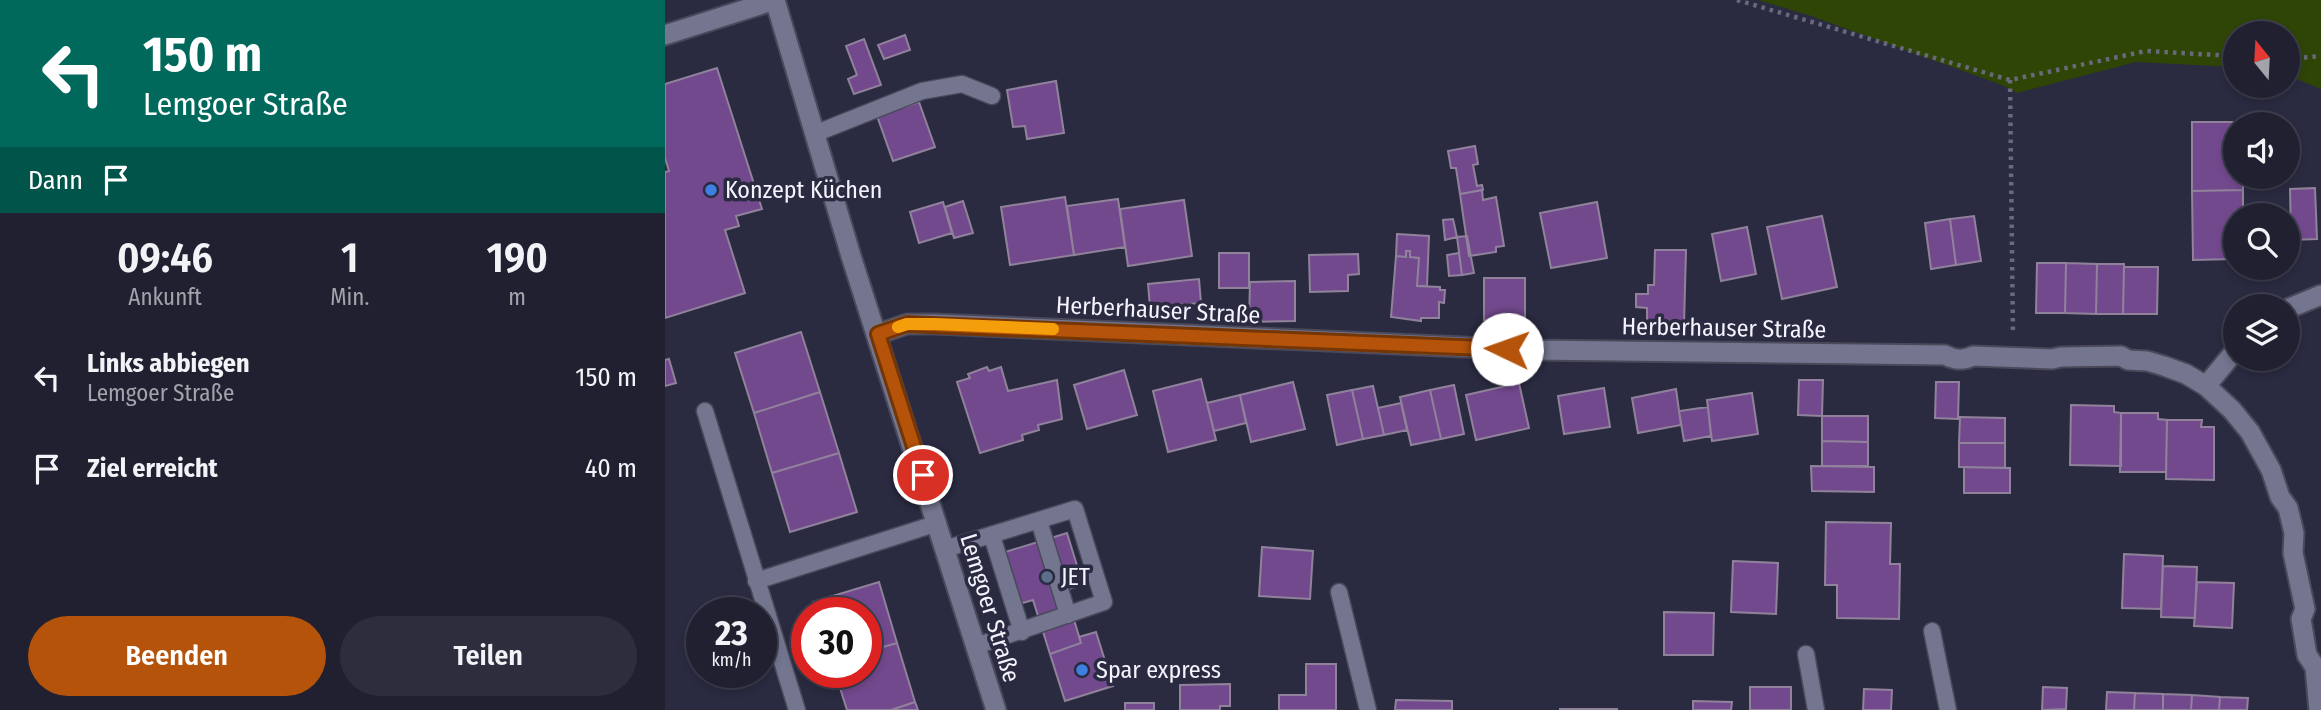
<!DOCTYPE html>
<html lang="de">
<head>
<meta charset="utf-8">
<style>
	:root { --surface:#202031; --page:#2d2d3d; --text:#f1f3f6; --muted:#a2a3ab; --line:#3d3e4d; --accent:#b45309 }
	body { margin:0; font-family:"Fira Sans Condensed",sans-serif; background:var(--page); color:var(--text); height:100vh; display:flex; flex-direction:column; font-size:26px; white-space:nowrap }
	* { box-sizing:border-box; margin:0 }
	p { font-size:23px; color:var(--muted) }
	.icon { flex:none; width:38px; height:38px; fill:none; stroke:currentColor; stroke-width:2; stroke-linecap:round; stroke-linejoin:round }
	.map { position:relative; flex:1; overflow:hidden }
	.sheet { display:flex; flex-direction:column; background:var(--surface); width:665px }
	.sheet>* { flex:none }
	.hud { background:#00695c; color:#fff; overflow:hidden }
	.needle { width:46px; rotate:342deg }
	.buttons { position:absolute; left:1558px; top:21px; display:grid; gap:14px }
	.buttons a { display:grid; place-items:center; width:77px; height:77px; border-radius:50%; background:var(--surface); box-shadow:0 4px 10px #0003,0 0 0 2px var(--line); font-size:35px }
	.speed { position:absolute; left:21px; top:597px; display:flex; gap:14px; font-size:35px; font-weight:700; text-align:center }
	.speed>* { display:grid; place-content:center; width:91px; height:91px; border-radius:50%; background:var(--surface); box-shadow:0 4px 10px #0003,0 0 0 2px var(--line); line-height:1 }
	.speed small { font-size:18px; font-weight:400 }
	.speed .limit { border:10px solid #d22; background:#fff; color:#111 }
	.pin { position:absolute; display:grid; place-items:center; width:60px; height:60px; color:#fff; margin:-30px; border:4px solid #fff; border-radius:50%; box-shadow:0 2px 7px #0007 }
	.me { position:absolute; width:77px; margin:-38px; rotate:273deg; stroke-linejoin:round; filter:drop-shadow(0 0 5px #0008) }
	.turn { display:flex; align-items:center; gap:24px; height:147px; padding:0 28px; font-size:32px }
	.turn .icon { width:91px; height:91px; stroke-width:2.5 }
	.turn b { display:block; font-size:49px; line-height:60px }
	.then { display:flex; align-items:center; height:66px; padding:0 28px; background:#0003; gap:14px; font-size:26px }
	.eta { display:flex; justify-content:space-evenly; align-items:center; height:119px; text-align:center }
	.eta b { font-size:42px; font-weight:600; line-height:49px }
	.button { display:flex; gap:14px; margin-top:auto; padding:14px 28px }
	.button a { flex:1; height:80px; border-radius:42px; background:var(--accent); color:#fff; font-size:28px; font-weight:600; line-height:80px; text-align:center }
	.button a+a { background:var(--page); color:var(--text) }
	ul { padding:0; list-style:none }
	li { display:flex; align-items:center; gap:21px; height:91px; padding:0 28px }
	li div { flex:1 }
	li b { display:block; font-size:26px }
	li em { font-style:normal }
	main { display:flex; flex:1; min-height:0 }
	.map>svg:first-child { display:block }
</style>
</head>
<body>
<main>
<section class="sheet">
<div class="hud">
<div class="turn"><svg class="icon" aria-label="left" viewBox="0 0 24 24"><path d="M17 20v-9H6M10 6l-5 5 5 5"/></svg><div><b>150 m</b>Lemgoer Straße</div></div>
<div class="then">Dann<svg class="icon" aria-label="arrive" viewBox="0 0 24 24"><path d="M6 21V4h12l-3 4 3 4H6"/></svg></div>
</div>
<div class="eta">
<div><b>09:46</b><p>Ankunft</p></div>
<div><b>1</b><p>Min.</p></div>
<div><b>190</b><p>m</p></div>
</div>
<ul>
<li><svg class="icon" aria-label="left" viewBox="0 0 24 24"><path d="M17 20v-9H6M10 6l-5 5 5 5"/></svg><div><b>Links abbiegen</b><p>Lemgoer Straße</p></div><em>150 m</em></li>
<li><svg class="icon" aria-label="arrive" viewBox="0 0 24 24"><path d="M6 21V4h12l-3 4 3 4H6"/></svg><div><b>Ziel erreicht</b></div><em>40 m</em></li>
</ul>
<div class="button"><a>Beenden</a><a>Teilen</a></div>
</section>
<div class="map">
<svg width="1656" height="710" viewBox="0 0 1656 710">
	<rect width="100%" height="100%" fill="#2a2b41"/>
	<!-- green -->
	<path fill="#2f4506" d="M1093 0H1656V89L1622 75V33H1570V67L1471 62 1352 93 1337 85 1146 16Z"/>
	<!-- building -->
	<path fill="#73498e" stroke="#90829b" stroke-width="2" d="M240 35 245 50 219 59 213 45Z
		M199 39 216 85 189 94 183 79 192 75 181 46Z
		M52 68 97 209 71 216 74 226 60 230 80 293 0 318V172L4 171 0 158V84Z
		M391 81 399 133 362 139 360 126 348 127 342 90Z
		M254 102 270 147 228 161 212 116Z
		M1527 122H1578V124H1570V177H1578V190L1527 191Z
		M810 146 813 164 808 165 812 186 817 185 818 190 795 194 791 168H786L783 151Z
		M1650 188 1652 239 1626 240 1625 189Z
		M817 190 818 200 831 197 839 246 831 247V252L804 256 795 194Z
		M1578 190V215H1570V259L1528 260 1527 191Z
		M400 197 409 255 345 265 336 207Z
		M453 199 460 247 409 255 402 206Z
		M519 200 527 256 463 266 455 209Z
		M298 201 308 233 289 238 280 207Z
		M278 202 287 233 254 243 245 212Z
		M932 202 942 258 886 268 875 213Z
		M1157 216 1172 287 1117 299 1102 227Z
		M1309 216 1316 261 1291 265 1285 219Z
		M788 219 792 237 780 240 778 220Z
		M1285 219 1291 265 1266 269 1260 223Z
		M1082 227 1091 274 1056 281 1047 234Z
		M732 234 764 236 762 286H752L754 258 745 257V251H741V257L731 256Z
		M802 236 809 273 797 275 792 237Z
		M990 250H1021L1019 325 982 322V308L971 307V294H983V285H989Z
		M741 251H745V257L754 258 752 286 775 287V290H780L779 303 774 302V318H756V321L726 317 731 256 741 257Z
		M554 253H584V288H554Z
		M794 253 797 275 784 276 782 255Z
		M693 254 694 274 683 275V291L645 292 644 255Z
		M1372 263H1401L1400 313H1371Z
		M1401 263 1432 264 1431 314 1400 313Z
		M1432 264H1459L1458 314H1431Z
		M1459 267H1493L1492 314H1458Z
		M819 278H860V321L819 320Z
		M534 279 536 303 485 307 483 284Z
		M630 281V321L584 322 585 282Z
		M136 332 155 392 89 413 70 353Z
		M4 359 11 383 0 386V360Z
		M322 367 324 371 336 367 343 391 392 380 397 419 373 425 374 430 357 435 358 440 315 453 292 382 305 378 303 374Z
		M459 370 472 415 422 429 409 385Z
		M536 379 551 440 503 452 488 391Z
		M1134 380H1158L1157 416 1133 415Z
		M628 382 640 429 586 442 575 395Z
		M1271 382H1294L1293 419 1270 418Z
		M854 383 864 428 811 440 801 395Z
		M789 385 799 434 776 439 765 390Z
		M708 386 719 435 698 439 687 390Z
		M939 388 945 427 899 434 893 396Z
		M1011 389 1016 425 973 433 967 398Z
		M687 390 698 439 672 445 662 395Z
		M765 390 776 439 746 445 735 397Z
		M155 392 174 453 107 473 89 413Z
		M1087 393 1093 434 1047 441 1042 400Z
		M575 395 581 423 549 431 542 403Z
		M736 403 742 430 719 435 713 408Z
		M1406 405 1449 406V412L1456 413V466L1405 465Z
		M1043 407 1046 436 1019 441 1014 411Z
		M1456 413H1493V419L1502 420 1501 472H1455Z
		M1157 416H1203V442L1157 441Z
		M1295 417 1340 418V443H1294Z
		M1502 420H1537L1536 427H1549V480L1501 479Z
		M1157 441 1203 442V466H1157Z
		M1294 443H1340V468L1294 467Z
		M174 453 192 512 125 532 107 473Z
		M1146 466 1209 467V492L1147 491Z
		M1299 467 1345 468V493H1299Z
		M1161 522 1226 523 1225 564H1235L1234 619 1172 618V585H1160Z
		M402 533 418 585 400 590 416 643 385 654 368 600 354 604 337 553Z
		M597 547 648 551 645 599 594 596Z
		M1459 554 1498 556 1496 609 1457 608Z
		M1068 561 1113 563 1111 614 1066 612Z
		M1498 566 1532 567 1530 618 1496 617Z
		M214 582 232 643 201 652V612H151L148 602Z
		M1532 582 1569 583 1567 628 1529 626Z
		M999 612 1049 613 1048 655H999Z
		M431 632 448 686 400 701 385 654 416 643 414 637Z
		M232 643 250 702 226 710H182L170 672H201V652Z
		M641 664H671V710H614V695H641Z
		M565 684V706H555V710H515V685Z
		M1085 687H1126V710H1085Z
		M1378 687 1402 688 1401 709 1377 710Z
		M1199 689 1227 690 1226 710H1198Z
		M1442 692 1470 693 1469 710H1441Z
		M1470 693 1498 694V710H1469Z
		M1498 694 1527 695 1526 710H1498Z
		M1527 695 1555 697 1554 710H1526Z
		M1555 697 1583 698 1582 710H1554Z
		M731 700 787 701V710H730Z
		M1028 701 1067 702 1066 710H1028Z
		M250 702 253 710H226Z
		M460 703H489V710H460Z
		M895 709H952V710H895Z"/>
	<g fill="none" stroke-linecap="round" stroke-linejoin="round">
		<!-- service casing -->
		<g stroke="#49495a" stroke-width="19">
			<path id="service" d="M149 134 257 91 297 84 327 96
				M40 411 132 710
				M374 521 403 615
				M327 536 357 632
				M280 549 410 509 439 602 311 646
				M91 581 273 523
				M674 592 703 710
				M1267 631 1283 710
				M1141 654 1151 710"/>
		</g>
		<!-- minor casing -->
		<g stroke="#49495a" stroke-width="23">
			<path id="minor" d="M0 35 110 0
				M1622 309 1656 295
				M213 334 242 324H270L869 350 1280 355C1289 360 1298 361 1308 356L1387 359 1396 357 1456 356 1463 360 1482 361 1499 366 1521 374 1541 386 1567 410 1585 432 1606 470 1615 497 1623 508 1629 533 1628 553 1640 609 1636 619 1642 655 1650 667 1654 710
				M1541 386 1570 351"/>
		</g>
		<!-- secondary casing -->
		<g stroke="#49495a" stroke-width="23">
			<path id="secondary" d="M110 0 186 256 331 710"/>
		</g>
		<!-- path -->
		<path stroke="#68697b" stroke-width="4.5" stroke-dasharray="3.5 5" stroke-linecap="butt" d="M1072 0 1345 80 1481 51 1570 56
			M1622 59 1656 56
			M1345 80 1348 335"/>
		<!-- service -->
		<use href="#service" stroke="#747690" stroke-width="16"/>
		<!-- minor -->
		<use href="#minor" stroke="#747690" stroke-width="19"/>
		<!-- secondary -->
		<use href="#secondary" stroke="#747690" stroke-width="19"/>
	</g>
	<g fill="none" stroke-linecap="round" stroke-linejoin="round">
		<!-- route casing -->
		<g stroke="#753606" stroke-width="18">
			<path id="route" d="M258 475 213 334 242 324 842 349"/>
		</g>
		<!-- route -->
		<use href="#route" stroke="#b45309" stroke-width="12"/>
		<!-- slow -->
		<path stroke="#f59e0b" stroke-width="12" d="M233 327 242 324H270L388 329"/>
	</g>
	<!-- markers -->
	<g fill="#3f7fe0" stroke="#2a2b41" stroke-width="2.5">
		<circle cx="46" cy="190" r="7"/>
		<circle cx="417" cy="670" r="7"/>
	</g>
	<circle fill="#5c6f8a" stroke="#2a2b41" stroke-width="2.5" cx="382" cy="577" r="7"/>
	<g text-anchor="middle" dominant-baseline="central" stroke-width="7" stroke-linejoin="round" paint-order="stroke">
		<!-- poi labels -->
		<g font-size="24" fill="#f3f4fd" stroke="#2a2b41" text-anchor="start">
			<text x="60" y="190">Konzept Küchen</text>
			<text x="396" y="577">JET</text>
			<text x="431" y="670">Spar express</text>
		</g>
		<!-- street labels -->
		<g font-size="24" fill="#f3f4fd" stroke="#2a2b41">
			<text transform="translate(493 310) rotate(3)">Herberhauser Straße</text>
			<text transform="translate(1059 328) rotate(1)">Herberhauser Straße</text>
			<text transform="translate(325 608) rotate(73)">Lemgoer Straße</text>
		</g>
	</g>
</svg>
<div class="buttons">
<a><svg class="needle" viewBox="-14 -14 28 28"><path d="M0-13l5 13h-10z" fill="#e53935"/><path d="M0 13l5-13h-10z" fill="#a2a3ab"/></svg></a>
<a><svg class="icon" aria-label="sound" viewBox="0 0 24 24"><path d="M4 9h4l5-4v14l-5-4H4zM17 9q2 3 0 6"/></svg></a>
<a><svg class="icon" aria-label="search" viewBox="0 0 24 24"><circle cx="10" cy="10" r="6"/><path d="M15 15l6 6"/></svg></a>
<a><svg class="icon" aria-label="layers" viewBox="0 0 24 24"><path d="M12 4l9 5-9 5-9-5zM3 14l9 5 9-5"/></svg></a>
</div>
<div class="speed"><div>23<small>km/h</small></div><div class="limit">30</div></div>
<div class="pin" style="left:258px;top:475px;background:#d93025"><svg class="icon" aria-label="arrive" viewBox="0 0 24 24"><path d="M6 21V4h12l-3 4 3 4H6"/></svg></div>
<svg class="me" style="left:842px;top:349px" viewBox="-20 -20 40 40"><circle r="19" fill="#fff"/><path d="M0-13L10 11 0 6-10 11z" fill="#b45309"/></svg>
</div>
</main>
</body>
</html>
